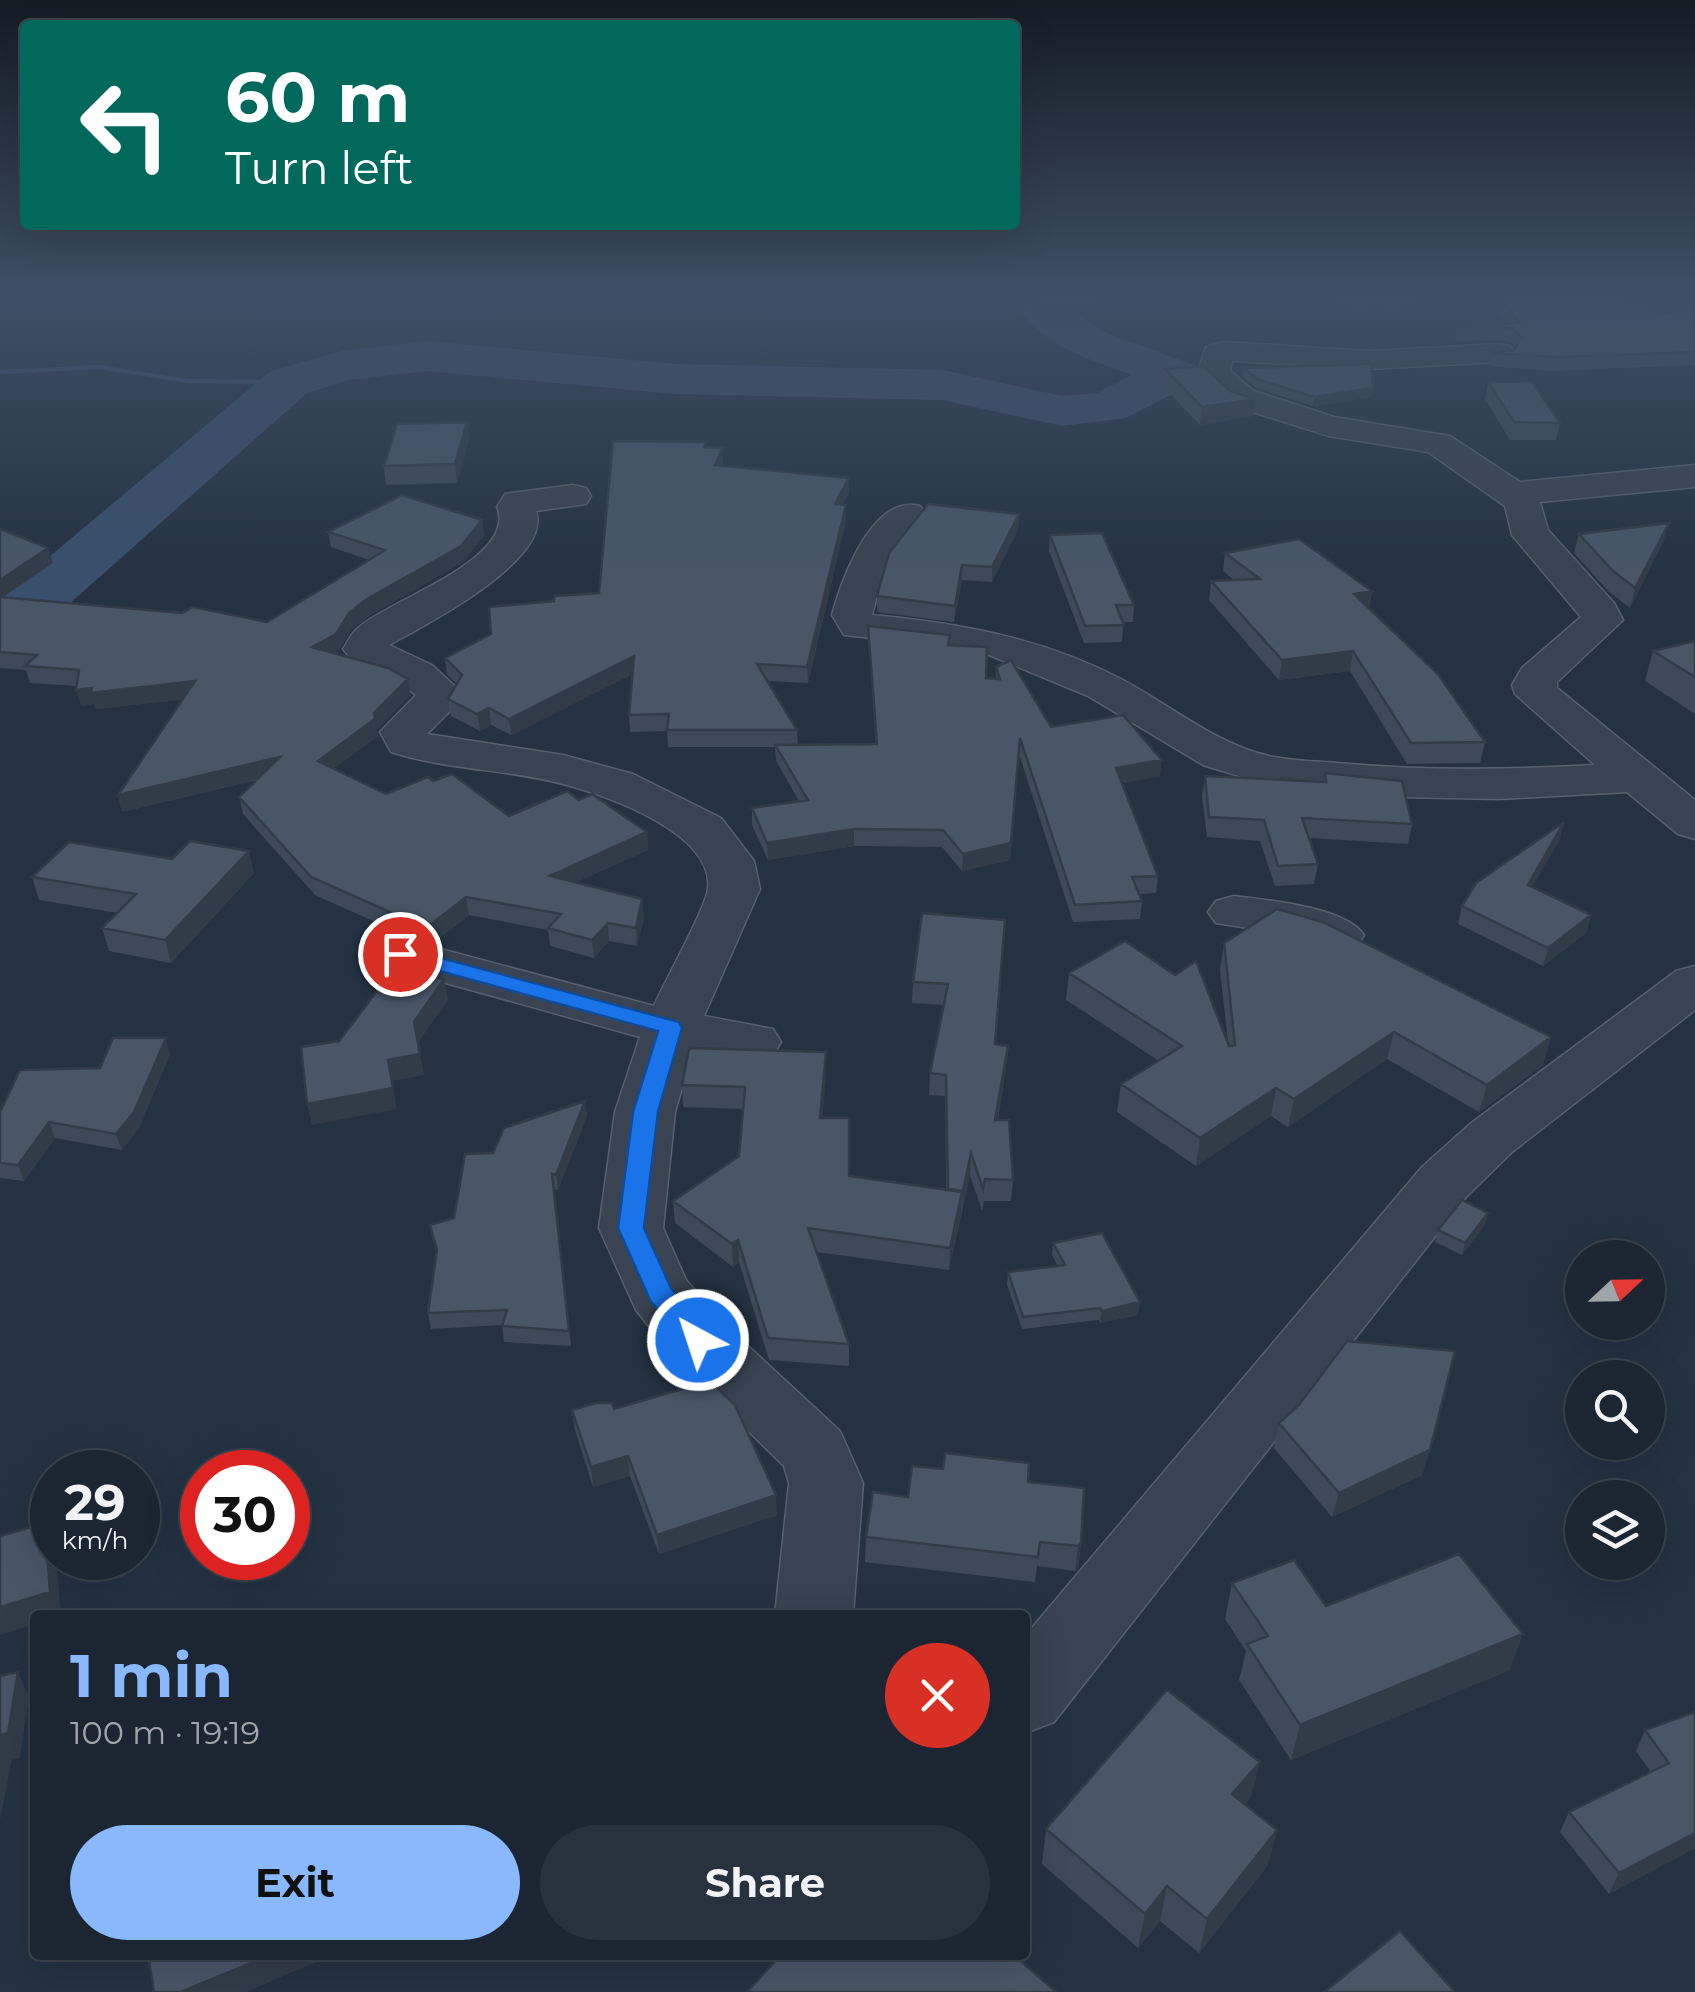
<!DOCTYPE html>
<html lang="en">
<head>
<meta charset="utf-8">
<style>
	:root { --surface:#1b2632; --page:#28323e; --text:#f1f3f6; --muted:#a0a5ac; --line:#39434d; --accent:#89b9fc }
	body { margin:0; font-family:Montserrat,sans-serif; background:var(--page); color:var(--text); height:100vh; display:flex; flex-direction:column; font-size:38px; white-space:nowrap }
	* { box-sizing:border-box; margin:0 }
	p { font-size:32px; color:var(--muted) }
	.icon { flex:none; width:55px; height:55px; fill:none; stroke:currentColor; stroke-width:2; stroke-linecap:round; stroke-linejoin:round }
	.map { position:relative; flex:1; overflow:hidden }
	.sheet { position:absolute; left:30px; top:1610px; width:1000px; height:350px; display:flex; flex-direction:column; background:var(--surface); border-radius:10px; box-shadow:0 10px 40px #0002,0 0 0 2px var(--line) }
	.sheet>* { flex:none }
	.top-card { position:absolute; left:20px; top:20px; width:1000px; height:210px; border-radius:10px; box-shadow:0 10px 40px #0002,0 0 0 2px var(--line); background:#00695c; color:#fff; overflow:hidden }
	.needle { width:65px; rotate:68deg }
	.fabs { position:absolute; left:1565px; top:1240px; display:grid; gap:20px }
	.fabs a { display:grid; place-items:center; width:100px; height:100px; border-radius:50%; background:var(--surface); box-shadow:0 10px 40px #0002,0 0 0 2px var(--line); font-size:50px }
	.speed { position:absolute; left:30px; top:1450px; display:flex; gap:20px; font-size:50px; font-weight:700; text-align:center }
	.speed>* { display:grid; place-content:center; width:130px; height:130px; border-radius:50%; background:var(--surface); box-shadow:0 10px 40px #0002,0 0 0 2px var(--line); line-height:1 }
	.speed small { font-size:25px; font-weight:400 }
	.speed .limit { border:15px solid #d22; background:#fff; color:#111 }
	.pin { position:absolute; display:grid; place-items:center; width:85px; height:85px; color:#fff; margin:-42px; border:5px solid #fff; border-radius:50%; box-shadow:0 2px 10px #0007 }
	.me { position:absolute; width:110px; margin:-55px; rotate:320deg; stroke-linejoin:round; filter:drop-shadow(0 0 8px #0008) }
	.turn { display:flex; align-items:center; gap:35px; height:210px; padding:0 40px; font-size:45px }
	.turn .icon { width:130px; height:130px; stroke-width:2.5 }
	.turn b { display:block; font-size:70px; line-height:85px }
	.round { display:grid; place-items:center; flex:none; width:105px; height:105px; border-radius:52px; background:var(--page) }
	.headline { display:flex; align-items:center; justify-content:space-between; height:170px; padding:0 40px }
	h1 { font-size:60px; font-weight:700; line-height:75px; color:var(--accent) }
	.primary-button { display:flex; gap:20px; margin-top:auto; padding:20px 40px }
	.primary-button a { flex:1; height:115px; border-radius:60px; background:var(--accent); color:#111; font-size:40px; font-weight:700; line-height:115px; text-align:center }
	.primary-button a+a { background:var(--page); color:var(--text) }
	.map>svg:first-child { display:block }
</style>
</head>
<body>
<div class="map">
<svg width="1695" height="1992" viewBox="0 0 1695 1992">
	<rect width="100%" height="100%" fill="#243242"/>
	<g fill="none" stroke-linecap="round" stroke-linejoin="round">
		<!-- stream -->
		<path fill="#394f6b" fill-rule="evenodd" d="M99 365 187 379 289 380 293 382 289 384 187 383 99 369 0 374V370Z"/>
		<!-- river -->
		<path fill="#394f6b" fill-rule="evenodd" d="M1042 295H1096L1076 313 1107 333 1191 364 1199 374 1191 384 1126 418 1062 426 943 400 675 394 426 371 348 380 307 393 23 645 0 650V598L271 371 343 351 426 341 675 364 943 370 1062 396 1097 393 1132 375C1094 361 1046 347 1022 312Z
			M1327 295H1426L1420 305 1376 312 1333 305Z"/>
		<!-- minor casing -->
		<g stroke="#57616e" stroke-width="3">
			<path id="minor" d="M1224 342 1371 351 1499 344 1510 346 1515 353 1510 360 1499 362 1371 369 1232 361 1230 371 1254 391 1334 417 1450 436 1520 482 1695 465V487L1540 502 1548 530 1614 603 1623 620 1557 682V688L1695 800V839L1678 834 1627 792 1499 799 1399 797 1265 784 1203 765 1088 696 989 655 954 647 844 635 832 615C842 579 872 494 920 506L926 514 885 566 872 615C959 623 1042 638 1121 679 1169 704 1215 744 1269 756 1291 761 1315 761 1337 763 1424 771 1509 770 1595 765L1515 694 1512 685 1522 668 1581 617 1512 535 1505 506 1428 452 1329 436 1230 405 1209 389 1198 371 1206 347Z
				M573 485 586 488 591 496 586 504 536 511C553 560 425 625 389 645L432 665 461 692 455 706 427 734 563 755 633 774 721 818 754 861 760 889 704 1016 773 1029 781 1042 773 1055 753 1060 693 1049 675 1112 663 1228 686 1280 722 1322 840 1431 863 1483 853 1615H775L789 1483 784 1466 674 1358 636 1310 599 1228 615 1112 640 1037 381 965 373 954 381 943 400 938 654 1006C664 983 707 906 708 888 714 833 606 795 563 784 506 769 448 770 391 752L380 732 416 695C395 677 358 671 343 649 347 643 351 634 357 629 385 601 519 560 497 507L505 494Z
				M1234 896C1267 900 1345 907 1364 935L1357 946 1338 951 1274 932 1216 923 1208 912 1216 901Z
				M1695 966V1010L1512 1152 1466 1197 1054 1722 1025 1733V1636L1422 1167 1470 1124 1676 971Z"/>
		</g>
		<!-- minor -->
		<use href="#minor" fill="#394351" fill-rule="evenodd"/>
	</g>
	<!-- wall -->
	<path fill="#3e4a59" d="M1485 295 1661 314 1695 308V365L1552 371 1489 366 1492 353 1514 350 1515 347 1511 342 1500 340 1455 341 1457 327 1507 324Z
		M1244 368 1372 397 1313 406 1256 388 1242 376Z
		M1165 369 1230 391 1253 416 1200 425 1163 386Z
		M1488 382 1560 423 1556 440H1510L1485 399Z
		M467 422 469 440 457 483 386 485 384 466Z
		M706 442V447L723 463 722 466 849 493 843 504 846 520 808 683 768 681 797 730 798 745 876 744 868 626 949 645 986 678 996 679V667L1051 727 1160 776 1122 783 1158 876 1156 893 1139 894 1142 901 1140 919 1073 922 1019 754 1010 860 962 871 942 847 854 846 768 860 752 825V808L799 801 776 761 775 747H668L667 731 630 732 629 715 632 674 511 735 491 725 480 731 451 716 448 699 457 684 447 674 445 658 554 601 599 593Z
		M1019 514 1018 529 992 582 962 580 954 622 877 612V596Z
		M482 520 484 535 463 562 370 615 352 629 339 649 333 653 408 679 410 695 377 729 378 736 334 768 386 794 433 781 509 816 579 800 647 832 648 850 576 882 644 917 637 946 609 941 594 958 550 946 548 930 469 915 433 943 404 935 315 895 243 814 239 797 256 780 122 812 118 795 183 699 96 709 94 704 81 706 77 686 30 683 26 670 0 668V529L53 563 2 597 267 622 369 560 331 547 328 532Z
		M1669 523 1663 542 1630 608 1608 591 1574 553 1579 534Z
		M1050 535 1134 605 1133 622H1123L1122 642 1084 643 1049 551Z
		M1225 553 1372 591 1369 608 1485 742 1480 763 1407 764 1350 671 1279 680 1209 600 1211 581 1234 580 1223 571Z
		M1695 641V714L1645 681 1653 651Z
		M1325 773 1412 824 1408 844 1310 838 1318 864 1314 884 1275 886 1260 841 1207 837 1202 796 1205 776 1323 782Z
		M1560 839 1532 887 1591 915 1586 933 1543 966 1458 924 1462 906Z
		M254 873 171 963 109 951 102 928 118 913 39 900 32 877Z
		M922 913 996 1044 1008 1046 1006 1067 998 1120 1013 1180 1011 1201H984L982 1211 970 1175 949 1270 816 1252 849 1344V1366L769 1360 739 1262 733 1267 675 1223 673 1201 739 1156 743 1109 683 1107 682 1085 826 1074 822 1118 849 1176 946 1189 945 1096 929 1095 930 1073 944 1005 912 1003 913 982Z
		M1224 943 1543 1065 1479 1112 1387 1059 1288 1127 1271 1116 1196 1166 1117 1112 1121 1084 1159 1061 1066 1000 1069 973 1228 1042 1220 970Z
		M170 1054 139 1128 122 1150 55 1138 24 1181 0 1178V1112L100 1068Z
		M585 1101 587 1116 558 1190 554 1189 571 1346 504 1342 502 1325 431 1329 428 1313 437 1254 430 1225 454 1218 493 1153Z
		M1488 1213 1485 1225 1462 1255 1435 1242 1438 1230Z
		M1053 1243 1138 1315 1100 1323 1099 1320 1022 1329 1007 1285 1008 1272 1058 1266 1052 1255Z
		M614 1409 777 1515 659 1554 630 1476 593 1487 575 1430 572 1410Z
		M1279 1423 1422 1475 1332 1517 1274 1448Z
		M1028 1482 1081 1543 1078 1568 1075 1571 1037 1566 1035 1582 865 1562 866 1537 908 1497Z
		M1232 1583 1326 1606 1510 1670 1291 1760 1239 1680 1246 1651 1225 1619Z
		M1695 1712V1848L1609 1894 1560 1832 1569 1812 1651 1772 1636 1751 1645 1730Z
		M1251 1797 1245 1804 1268 1865 1199 1953 1160 1921 1138 1948 1042 1864 1046 1829Z"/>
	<!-- shaded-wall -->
	<path fill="#323c49" d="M1373 388 1372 397 1313 406 1314 397Z
		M1255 399 1253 416 1200 425 1202 407Z
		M467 422 469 440 457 483 455 464Z
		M723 448V463L715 480V465Z
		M849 478V493L835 519V504Z
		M846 505V520L808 683 807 667Z
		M1019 514 1018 529 992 582V567Z
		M482 520 484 535 463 562 370 615 352 629 339 649 315 663 312 647 349 613Z
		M1669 523 1663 542 1630 608 1635 588Z
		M48 548 53 563 0 599V580Z
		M962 565V580L954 622 955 606Z
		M1372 591 1368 610 1354 594Z
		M1353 651 1350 671 1279 680 1282 660Z
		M634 656 635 673 511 735 509 719Z
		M408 679 410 695 377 729 378 736 322 777 318 761 374 713Z
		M195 681 199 698 96 709 94 704 81 706 76 690Z
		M489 708 491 725 480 731 477 714Z
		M1020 738 1010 860 962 871 963 854Z
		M280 757 283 773 122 812 118 795Z
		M1162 760 1160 776 1114 785 1116 768Z
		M1564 822 1560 839 1523 903 1528 885Z
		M854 829V846L768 860 767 843Z
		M647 832 648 850 552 893 550 876Z
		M249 851 254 873 171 963 165 940Z
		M466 897 469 915 433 943 430 925Z
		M642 899 644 917 637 946 636 928Z
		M1591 915 1586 933 1543 966 1548 948Z
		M608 923 609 941 594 958 592 940Z
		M444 979 448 1000 418 1043 414 1022Z
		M1394 1032 1387 1059 1288 1127 1294 1099Z
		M1551 1037 1543 1065 1479 1112 1487 1085Z
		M166 1038 170 1054 139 1128 122 1150 116 1134Z
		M1008 1046 1006 1067 994 1141 995 1120Z
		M826 1052V1074L821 1140 820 1118Z
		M420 1054 424 1075 392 1081 397 1109 312 1125 307 1104 388 1060Z
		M1276 1088 1271 1116 1196 1166 1200 1138Z
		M585 1101 587 1116 558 1190 556 1175Z
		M49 1122 55 1138 24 1181 18 1165Z
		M971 1153 970 1175 962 1212 963 1191Z
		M962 1192 961 1214 949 1270 950 1248Z
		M1488 1213 1485 1225 1462 1255 1465 1243Z
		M738 1240 739 1262 733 1267 732 1244Z
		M1140 1302 1138 1315 1100 1323 1102 1311Z
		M1430 1450 1422 1475 1332 1517 1339 1493Z
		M628 1456 630 1476 593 1487 591 1467Z
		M776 1495 777 1515 659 1554 657 1535Z
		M45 1523 52 1542V1558H56L61 1615H35V1624L0 1635V1607Z
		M1081 1543 1078 1568 1075 1571 1078 1546Z
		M1523 1634 1510 1670 1291 1760 1300 1725Z
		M18 1672 29 1697 20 1758 12 1759 0 1820V1735Z
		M1260 1762 1251 1797 1224 1829 1232 1794Z
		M1277 1830 1268 1865 1199 1953 1207 1919Z
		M1695 1833V1848L1609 1894 1619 1873Z
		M1167 1886 1160 1921 1138 1948 1145 1914Z
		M270 1955H333L246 1992H181Z"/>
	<!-- building -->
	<path fill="#485668" stroke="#323c49" stroke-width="2.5" d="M1497 295H1614L1661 314 1695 308V352L1555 357 1492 353 1514 350 1521 337 1514 329 1502 327H1457L1520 323Z
		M1371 364 1373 388 1314 397 1257 379 1244 368Z
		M1203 366 1230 391 1255 399 1202 407 1165 369Z
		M1488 382H1532L1560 423 1514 422Z
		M467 422 455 464 384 466 397 424Z
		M613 441 706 442 704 447 723 448 715 465 849 478 835 504 846 505 807 667 757 664 797 730H667L669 714 629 715 634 656 509 719 489 708 477 714 448 699 462 675 445 658 491 634 489 607 554 601V596L599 593Z
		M402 495 482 520 461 546 367 599 349 613 336 634 312 647 388 668 408 679 374 713 375 719 318 761 386 794 428 777 433 781 452 774 509 816 567 791 579 800 592 794 647 832 550 876 642 899 636 928 608 923 592 940 548 928 561 914 466 897 430 925 401 917 311 877 239 797 280 757 118 795 195 681 91 693 92 688 76 690 79 670 25 666 37 655 0 652V597L182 613 193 607 267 622 385 550 328 532Z
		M928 504 1019 514 992 567 962 565 955 606 877 596 889 553Z
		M1669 523 1635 588 1613 571 1579 534Z
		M0 529 48 548 0 580Z
		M1102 533 1134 605H1116L1124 625 1085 626 1050 535Z
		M1299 539 1372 591 1354 594 1438 674 1485 742 1411 743 1353 651 1282 660 1211 581 1260 579 1225 553Z
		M868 626 950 635 948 645 987 647 986 678 1000 679 996 667 1011 660 1051 727 1123 715 1162 760 1116 768 1158 876 1132 877 1142 901 1075 905 1020 738 1011 843 963 854 943 830 854 829 767 843 752 808 808 800 775 745 877 744Z
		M1695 641V677L1653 651Z
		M1325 773 1402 781 1412 824 1302 818 1318 864 1278 866 1264 820 1209 817 1205 776 1326 782Z
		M1564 822 1528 885 1591 915 1548 948 1462 906 1476 883Z
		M190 841 249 851 165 940 102 928 136 894 32 877 69 842 172 859Z
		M1277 909 1323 922 1551 1037 1487 1085 1394 1032 1294 1099 1276 1088 1200 1138 1121 1084 1182 1046 1069 973 1125 941 1175 975 1196 961 1229 1046 1235 1045 1224 943Z
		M922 913 1005 920 995 1044 1008 1046 995 1120H1009L1013 1180 985 1179 983 1189 971 1153 963 1191 948 1189 946 1075 930 1073 948 984 913 982Z
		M393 970 444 979 414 1022 420 1054 388 1060 393 1088 307 1104 301 1047 339 1041Z
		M113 1038H166L134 1112 116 1134 49 1122 18 1165 0 1163V1112L20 1070 100 1068Z
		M689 1048 826 1052 820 1118H849V1176L962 1192 950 1248 808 1228 849 1344 768 1338 738 1240 732 1244 673 1201 739 1156 745 1087 682 1085Z
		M585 1101 556 1175 552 1174 569 1331 502 1326 507 1310 428 1313 437 1250 430 1225 454 1218 465 1154 493 1153 504 1128Z
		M1462 1200 1488 1213 1465 1243 1438 1230Z
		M1102 1233 1140 1302 1102 1311 1100 1308 1023 1317 1008 1272 1065 1265 1053 1243Z
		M1347 1341 1455 1351 1430 1450 1339 1493 1279 1423 1299 1405Z
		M710 1381 735 1405 776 1495 657 1535 628 1456 591 1467 572 1410 596 1403H612L614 1409Z
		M945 1453 1029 1463 1028 1482 1084 1488 1081 1543 1078 1546 1040 1542 1038 1557 866 1537 873 1492 908 1497 912 1466 943 1469Z
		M45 1523 50 1592 0 1607V1536Z
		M1459 1554 1523 1634 1300 1725 1247 1644 1268 1636 1232 1583 1294 1560 1326 1606Z
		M18 1672 8 1733 0 1735V1676Z
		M1167 1690 1260 1762 1232 1794 1277 1830 1207 1919 1167 1886 1145 1914 1046 1829Z
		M1695 1712V1833L1619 1873 1569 1812 1669 1763 1645 1730Z
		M1400 1931 1455 1992H1324Z
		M148 1955H270L181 1992H154Z
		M781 1955H1014L1056 1992H747Z"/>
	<!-- sky -->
	<linearGradient id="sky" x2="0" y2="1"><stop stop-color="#141c24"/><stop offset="0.51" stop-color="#3f4f65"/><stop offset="1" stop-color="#3f4f65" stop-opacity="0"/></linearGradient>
	<rect width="1695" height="574" fill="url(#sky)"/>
	<!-- route -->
	<path fill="#1a73e8" stroke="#114b97" stroke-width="2.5" d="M400 947 679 1022 682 1028 658 1112 644 1228 671 1288 712 1340 708 1348 698 1351 688 1348 650 1300 618 1228 633 1112 658 1031 392 958 389 954 392 949Z"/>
</svg>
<div class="fabs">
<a><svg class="needle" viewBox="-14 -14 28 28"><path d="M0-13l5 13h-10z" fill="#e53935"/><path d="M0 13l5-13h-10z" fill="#a0a5ac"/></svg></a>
<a><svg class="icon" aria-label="search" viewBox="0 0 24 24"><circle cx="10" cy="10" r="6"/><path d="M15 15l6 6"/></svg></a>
<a><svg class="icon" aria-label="layers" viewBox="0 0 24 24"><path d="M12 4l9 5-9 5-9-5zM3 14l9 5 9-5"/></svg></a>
</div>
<div class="speed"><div>29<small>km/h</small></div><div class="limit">30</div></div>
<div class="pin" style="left:400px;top:954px;background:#d93025"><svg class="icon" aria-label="arrive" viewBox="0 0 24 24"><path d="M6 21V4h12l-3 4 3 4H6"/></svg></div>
<svg class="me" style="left:698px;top:1340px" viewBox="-20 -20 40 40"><circle r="17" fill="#1a73e8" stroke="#fff" stroke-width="3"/><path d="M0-11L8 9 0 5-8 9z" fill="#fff"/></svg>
<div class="top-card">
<div class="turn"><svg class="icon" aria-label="left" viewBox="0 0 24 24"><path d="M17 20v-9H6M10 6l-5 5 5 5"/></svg><div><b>60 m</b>Turn left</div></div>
</div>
<section class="sheet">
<div class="headline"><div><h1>1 min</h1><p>100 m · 19:19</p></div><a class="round" style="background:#d93025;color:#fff"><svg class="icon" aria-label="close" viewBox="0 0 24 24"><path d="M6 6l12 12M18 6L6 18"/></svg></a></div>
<div class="primary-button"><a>Exit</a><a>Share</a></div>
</section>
</div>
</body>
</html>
